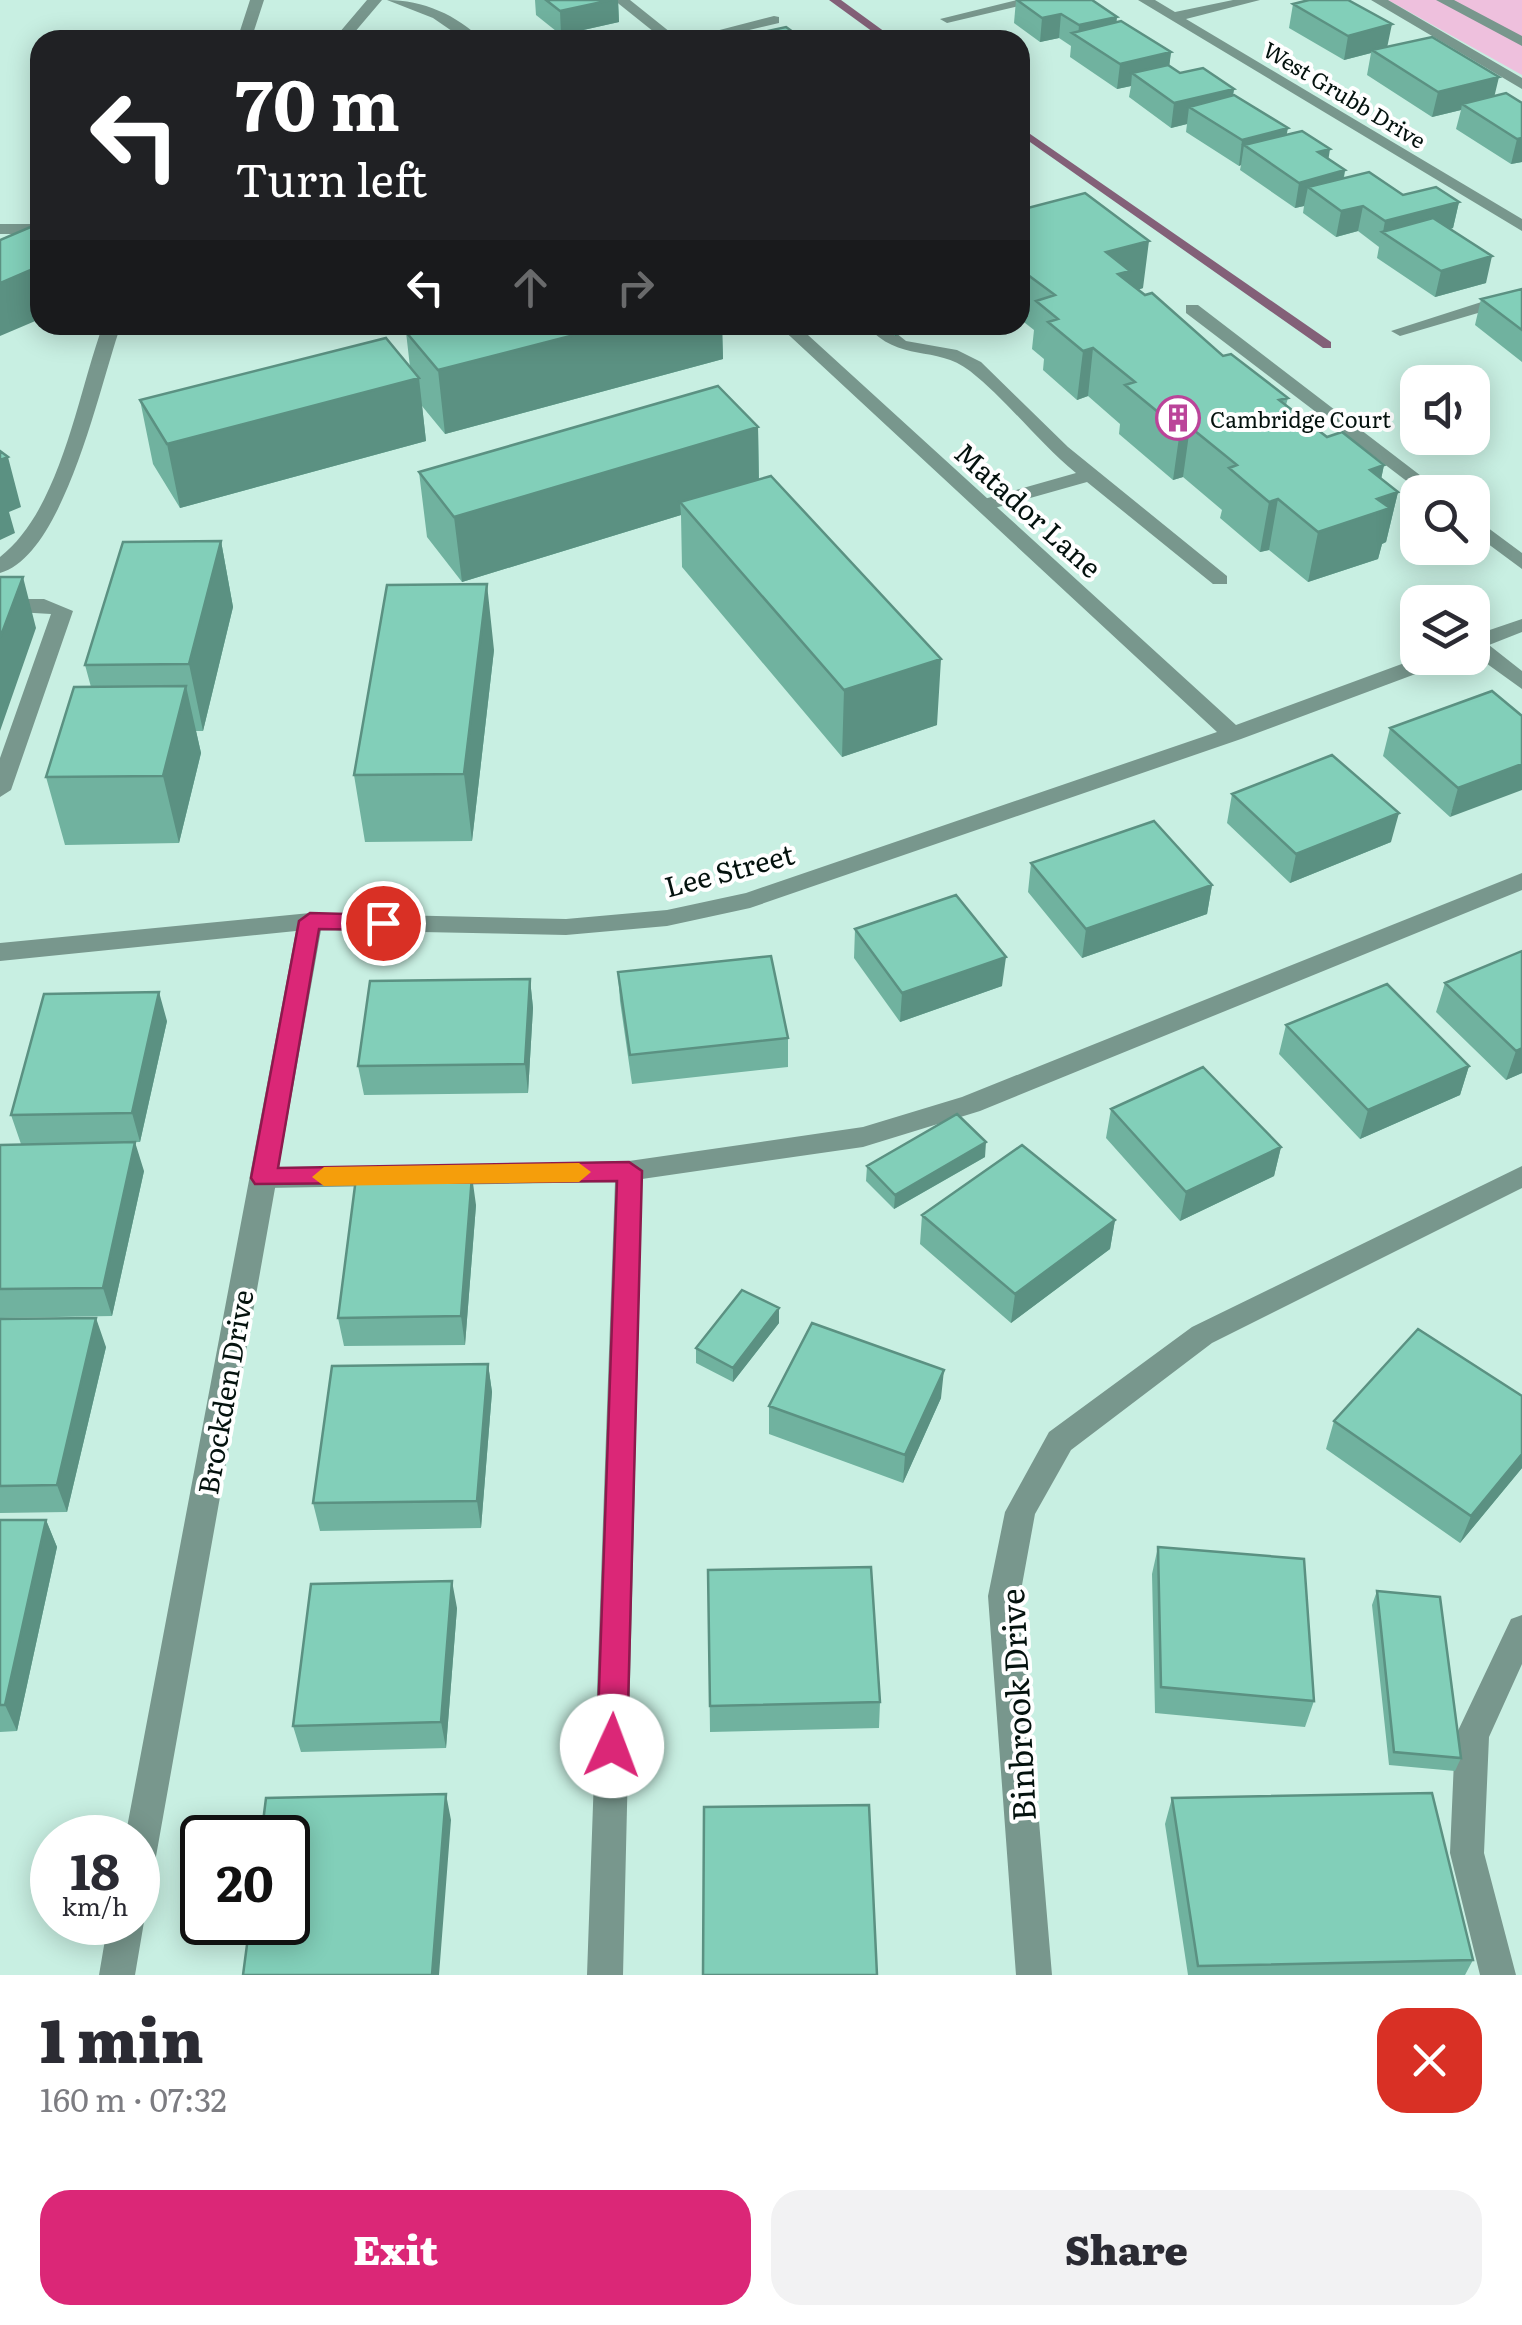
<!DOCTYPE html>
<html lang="en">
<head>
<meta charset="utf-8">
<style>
	:root { --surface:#fff; --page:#f2f2f3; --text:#2b2b33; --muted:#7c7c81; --accent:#db2777 }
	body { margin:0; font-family:Literata,serif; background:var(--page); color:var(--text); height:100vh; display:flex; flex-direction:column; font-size:38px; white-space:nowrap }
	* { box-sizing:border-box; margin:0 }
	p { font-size:32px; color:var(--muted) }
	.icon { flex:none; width:55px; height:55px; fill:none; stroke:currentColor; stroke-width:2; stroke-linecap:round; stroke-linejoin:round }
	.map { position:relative; height:1975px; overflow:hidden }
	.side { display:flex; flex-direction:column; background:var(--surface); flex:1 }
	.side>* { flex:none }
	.banner { position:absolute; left:30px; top:30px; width:1000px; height:305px; border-radius:30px; box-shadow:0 5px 25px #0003; background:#202124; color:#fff; overflow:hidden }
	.controls { position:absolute; left:1400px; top:365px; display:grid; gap:20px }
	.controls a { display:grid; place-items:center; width:90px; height:90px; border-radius:20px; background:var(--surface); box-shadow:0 5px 25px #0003; font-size:50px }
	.speed { position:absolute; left:30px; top:1815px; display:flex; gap:20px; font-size:50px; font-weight:700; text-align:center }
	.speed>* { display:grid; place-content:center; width:130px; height:130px; border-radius:50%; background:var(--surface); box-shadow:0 5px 25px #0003; line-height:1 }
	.speed small { font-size:25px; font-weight:400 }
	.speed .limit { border:5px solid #111; border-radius:15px; background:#fff; color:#111 }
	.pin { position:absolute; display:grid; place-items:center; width:85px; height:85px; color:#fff; margin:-42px; border:5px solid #fff; border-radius:50%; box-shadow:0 2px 10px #0007 }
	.me { position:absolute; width:110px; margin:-55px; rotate:2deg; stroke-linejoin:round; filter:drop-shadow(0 0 8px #0008) }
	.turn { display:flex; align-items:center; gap:35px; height:210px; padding:0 40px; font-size:45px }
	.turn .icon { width:130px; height:130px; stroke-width:2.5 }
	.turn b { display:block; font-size:70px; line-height:85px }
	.lanes { display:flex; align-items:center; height:95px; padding:0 40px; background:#0003; justify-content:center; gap:50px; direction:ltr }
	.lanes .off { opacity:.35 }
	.round { display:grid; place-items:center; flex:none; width:105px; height:105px; border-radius:30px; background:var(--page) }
	.head { display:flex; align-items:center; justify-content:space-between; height:170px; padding:0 40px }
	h1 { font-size:60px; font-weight:800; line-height:75px }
	.button { display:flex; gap:20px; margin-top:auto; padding:20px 40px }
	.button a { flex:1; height:115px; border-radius:30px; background:var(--accent); color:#fff; font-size:40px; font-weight:800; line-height:115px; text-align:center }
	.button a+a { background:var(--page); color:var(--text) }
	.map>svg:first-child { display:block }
</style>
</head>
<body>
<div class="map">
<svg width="1522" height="1975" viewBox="0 0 1522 1975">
	<rect width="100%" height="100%" fill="#c8efe2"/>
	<!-- green -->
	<path fill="#eec0dd" d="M1388 0H1522V75Z"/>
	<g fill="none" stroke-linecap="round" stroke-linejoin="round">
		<!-- stream -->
		<path fill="#836078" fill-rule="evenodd" d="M829 0H841L896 40H884Z
			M1020 127 1331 342V348H1323L1020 135Z"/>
		<!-- lane -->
		<path fill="#78978d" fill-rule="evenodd" d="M250 0H264L251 40H237Z
			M367 0H382L348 40H333Z
			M614 0H630L680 40H664Z
			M1017 0H1044L947 23 940 19Z
			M1371 0H1388L1522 78V89Z
			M1436 0H1454L1522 36V46Z
			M774 16 779 17V23L707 40H681Z
			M0 224H40V234H0Z
			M1522 289V300L1400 336 1391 331Z
			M1186 305H1198L1442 492H1421L1186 313Z
			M103 325H121C100 383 65 555 0 573V557C61 509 77 396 103 325Z
			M866 325H886L906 341 957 350 981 362 1068 447 1227 576V584H1213L1087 482 984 511 977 509V501L1076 473C1038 442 1008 401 970 371 935 344 900 364 866 325Z
			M1472 516 1522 553V569L1472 532Z
			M0 599H44L73 611 11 790 0 797V758L51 614 0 611Z
			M1522 873V890L980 1111 863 1147 642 1179 623 1975H587L615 1182 264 1188 254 1185 250 1178 254 1171 629 1161 863 1127 962 1097Z
			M1522 1615V1664L1489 1737 1484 1853 1516 1975H1480L1450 1853 1455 1737 1511 1619Z"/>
		<!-- street -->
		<path fill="#78978d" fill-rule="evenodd" d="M387 0C423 0 457 15 482 40H465L433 18Z
			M1138 0H1155L1175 12 1233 0H1260L1186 19 1522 219V231Z
			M778 325H797L1236 725 1418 658H1448L1445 663 1241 739 750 908 667 926 566 935 321 930 155 1862 150 1874 138 1879V1838H125L296 931 0 961V943L310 913 566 919 667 910 746 893 1217 732Z
			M1522 619V632L1489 645 1522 671V689L1472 653V636Z
			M1522 1166V1188L1212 1343 1071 1450 1035 1514 1020 1596 1052 1975H1016L988 1596 1005 1512 1049 1432 1192 1327Z
			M138 1909 144 1922 135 1975H99L108 1922H138Z"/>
	</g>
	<!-- wall -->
	<path fill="#70b29f" d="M535 0H618L619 22 561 35 536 15Z
		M1016 0 1117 22 1171 52 1169 65 1180 73 1234 89 1233 95 1286 135 1345 170 1344 178 1403 195 1459 202 1453 228 1450 229 1486 283 1435 297 1377 258 1379 247 1358 231 1336 237 1303 213 1304 206 1295 208 1240 170 1241 165 1239 166 1186 132 1187 124 1171 128 1129 97 1131 86 1117 89 1070 57 1071 46 1059 38 1040 42 1014 23Z
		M1293 4 1495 96 1522 103V162L1511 164 1456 129 1461 110 1432 117 1367 75 1371 53 1344 60 1289 28Z
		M1020 192 1023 194 1022 209 1143 288 1138 290 1223 356 1288 398 1286 405 1327 437 1384 465 1381 479 1398 492 1386 542 1382 544 1378 559 1308 582 1269 550 1260 552 1220 518 1222 510 1183 477 1173 480 1119 434 1120 424 1088 396 1077 400 1043 370 1044 359 1032 349 1034 330 1020 319Z
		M1522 289V362L1475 325 1481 299Z
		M432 325H722L723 359 445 434 422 406 426 441 180 508 153 464 140 400 410 367 406 332Z
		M882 325H935L895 336Z
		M758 427 759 480 937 725 842 757 682 567 681 515 462 582 427 537 419 472Z
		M221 541 233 607 203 731H196L201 753 179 843 65 845 46 777 91 687 85 665Z
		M494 650 472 841 365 842 354 775Z
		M1492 691 1450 817 1383 756 1390 728Z
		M1232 794 1391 842 1290 883 1227 823Z
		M1031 863 1212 885 1207 914 1082 958 1028 892Z
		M855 929 1002 986 900 1022 854 958Z
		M1522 951V1073L1506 1080 1436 1012 1445 983Z
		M618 972 788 1038V1067L632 1084 620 1001Z
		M530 979 533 1008 528 1093 364 1095 358 1066Z
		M167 1021 140 1142 21 1144 11 1115Z
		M1286 1025 1469 1066 1460 1095 1360 1139 1279 1054Z
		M1111 1109 1281 1147 1274 1176 1180 1221 1106 1138Z
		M0 1145 144 1171 112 1316 0 1318Z
		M985 1157 894 1209 866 1181 867 1166Z
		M476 1205 465 1345 344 1346 338 1318Z
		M922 1215 1115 1220 1110 1249 1011 1323 920 1244Z
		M779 1308V1323L733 1382 696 1363V1348Z
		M0 1319 106 1347 67 1512 0 1513Z
		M488 1364 492 1392 481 1528 320 1531 313 1503Z
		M1522 1396V1468L1460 1543 1326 1449 1334 1421Z
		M941 1398 903 1483 769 1434V1406Z
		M0 1520H46L57 1547 17 1731 0 1732Z
		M1158 1547 1314 1701 1305 1727 1155 1713 1152 1574Z
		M708 1570 880 1702 879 1728 710 1732Z
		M1377 1591 1461 1758 1455 1771 1389 1765 1372 1605Z
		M457 1608 446 1748 301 1752 293 1726Z
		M1172 1798 1473 1960 1465 1975H1188L1165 1824Z"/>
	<!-- shaded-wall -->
	<path fill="#5b9182" d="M611 0H618L619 22 561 35 560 11Z
		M1061 14 1059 38 1040 42 1042 18Z
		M1117 17 1115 41 1078 37 1079 25Z
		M1392 24 1387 48 1372 50 1371 53 1344 60 1348 36Z
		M1171 52 1168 77 1132 73 1131 86 1117 89 1120 64Z
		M1499 77 1493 102 1462 104 1461 110 1432 117 1438 92Z
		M1234 89 1230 114 1189 107 1187 124 1171 128 1174 103Z
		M1288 128 1283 153 1244 145 1241 165 1239 166 1242 140Z
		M1522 138V162L1511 164 1517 139Z
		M1330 149 1326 175 1318 152Z
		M1345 170 1340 196 1308 187 1304 206 1295 208 1299 183Z
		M1023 194 1020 231V195Z
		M1459 202 1453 228 1398 242 1383 232 1385 221Z
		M1363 206 1358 231 1336 237 1341 211Z
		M1149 241 1143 288 1127 293 1106 252Z
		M1492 256 1486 283 1435 297 1441 271Z
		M40 266V319L0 336V283Z
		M613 325H722L723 359 445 434 438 370Z
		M895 325H935L895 336Z
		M967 325H985L966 330Z
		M1093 348 1088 396 1077 400 1083 351Z
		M419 378 426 441 180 508 167 444Z
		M758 427 759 491 680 502 681 515 462 582 454 517Z
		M1190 427 1183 477 1173 480 1180 430Z
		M8 457 21 507 9 512 15 533 0 540V460Z
		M1384 465 1374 513 1377 499 1398 492 1386 542 1382 544 1378 559 1308 582 1318 532 1370 470Z
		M1278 499 1269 550 1260 552 1269 502Z
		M221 541 233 607 203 731 189 664Z
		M23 577 36 628 0 731V638Z
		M487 584 494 650 472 841 464 774Z
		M941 659 937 725 842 757 844 690Z
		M186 686 201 753 179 843 163 776Z
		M1522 764V790L1450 817 1458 788Z
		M1399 813 1391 842 1290 883 1296 854Z
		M1212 885 1207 914 1082 958 1086 929Z
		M1006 957 1002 986 900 1022 902 993Z
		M530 979 533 1008 528 1093 525 1064Z
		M159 992 167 1021 140 1142 132 1113Z
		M1522 1048V1073L1506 1080 1516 1051Z
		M1469 1066 1460 1095 1360 1139 1368 1110Z
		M135 1142 144 1171 112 1316 103 1288Z
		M986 1142 985 1157 894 1209 895 1195Z
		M1281 1147 1274 1176 1180 1221 1186 1192Z
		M472 1176 476 1205 465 1345 461 1316Z
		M1115 1220 1110 1249 1011 1323 1015 1294Z
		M779 1308V1323L733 1382V1368Z
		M96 1318 106 1347 67 1512 57 1485Z
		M488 1364 492 1392 481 1528 477 1501Z
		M944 1370 941 1398 903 1483 905 1455Z
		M1522 1454V1468L1460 1543 1471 1516Z
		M46 1520 57 1547 17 1731 5 1705Z
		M452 1581 457 1608 446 1748 441 1722Z
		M446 1794 451 1820 439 1975H432Z"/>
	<!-- building -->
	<path fill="#82cfb9" stroke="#5b9182" stroke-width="2.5" d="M546 0H611L560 11Z
		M1017 0H1092L1117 17 1079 25 1061 14 1042 18Z
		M1309 0H1348L1392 24 1348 36 1293 4Z
		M1121 21 1171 52 1120 64 1072 33Z
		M786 27 804 40H726Z
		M1432 37 1499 77 1438 92 1372 50Z
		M1168 65 1180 73 1203 68 1234 89 1174 103 1132 73Z
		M1506 93 1522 103V138L1517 139 1462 104Z
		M1234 95 1288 128 1242 140 1189 107Z
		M1302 131 1330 149 1318 152 1345 170 1299 183 1244 145Z
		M1369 172 1403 195 1436 187 1459 202 1385 221 1363 206 1341 211 1308 187Z
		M1085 193 1149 241 1106 252 1130 271 1118 274 1145 295 1152 293 1223 356 1231 354 1288 398 1279 400 1327 437 1342 432 1384 465 1370 470 1398 492 1377 499 1390 508 1318 532 1278 499 1269 502 1229 468 1237 465 1190 427 1180 430 1125 385 1135 382 1093 348 1083 351 1048 322 1058 319 1036 301 1055 295 1020 269V210Z
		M1433 218 1492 256 1441 271 1382 232Z
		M40 223V266L0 283V240Z
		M1522 289V330L1481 299Z
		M432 325H613L438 370 406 332Z
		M386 338 419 378 167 444 140 400Z
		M718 386 758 427 454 517 419 472Z
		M0 451 8 457 0 460Z
		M771 476 941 659 844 690 680 502Z
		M221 541 189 664 85 665 123 542Z
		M0 577H23L0 638Z
		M487 584 464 774 354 775 387 585Z
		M186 686 163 776 46 777 74 687Z
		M1492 691 1522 716V764L1458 788 1390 728Z
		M1332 755 1399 813 1296 854 1232 794Z
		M1154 821 1212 885 1086 929 1031 863Z
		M956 895 1006 957 902 993 855 929Z
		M1522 951V1048L1516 1051 1445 983Z
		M771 956 788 1038 630 1055 618 972Z
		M530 979 525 1064 358 1066 370 981Z
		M1387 984 1469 1066 1368 1110 1286 1025Z
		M159 992 132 1113 11 1115 44 994Z
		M1203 1067 1281 1147 1186 1192 1111 1109Z
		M957 1114 986 1142 895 1195 867 1166Z
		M135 1142 103 1288 0 1289V1145Z
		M1022 1145 1115 1220 1015 1294 922 1215Z
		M472 1176 461 1316 338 1318 356 1178Z
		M742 1290 779 1308 733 1368 696 1348Z
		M96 1318 57 1485 0 1486V1319Z
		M812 1323 944 1370 905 1455 769 1406Z
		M1418 1329 1522 1396V1454L1471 1516 1334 1421Z
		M488 1364 477 1501 313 1503 332 1366Z
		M0 1520H46L5 1705H0Z
		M1158 1547 1304 1559 1314 1701 1161 1687Z
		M871 1567 880 1702 710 1706 708 1570Z
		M452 1581 441 1722 293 1726 311 1584Z
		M1377 1591 1440 1597 1461 1758 1394 1752Z
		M1432 1793 1473 1960 1198 1966 1172 1798Z
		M446 1794 432 1975H243L250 1922H288V1838H261L266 1798Z
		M869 1805 877 1975H703L704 1807Z"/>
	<!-- route -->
	<path fill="#db2777" stroke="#8e194d" stroke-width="2.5" d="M310 913 383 915 394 923 383 930 319 929 278 1168 629 1162 642 1171 627 1746 623 1756 612 1760 601 1756 597 1746 617 1181 255 1184 251 1178 299 921Z"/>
	<!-- slow -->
	<path fill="#f59e0b" d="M579 1163 591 1172 579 1182 324 1186 312 1177 324 1167Z"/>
	<!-- icons -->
	<defs>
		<g id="building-ring" transform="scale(2.25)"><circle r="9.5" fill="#fff" stroke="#b49" stroke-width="1.5"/><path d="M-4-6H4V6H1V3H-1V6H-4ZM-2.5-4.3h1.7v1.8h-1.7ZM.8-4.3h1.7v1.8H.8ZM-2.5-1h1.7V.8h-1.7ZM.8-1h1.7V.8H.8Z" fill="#b49"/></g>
	</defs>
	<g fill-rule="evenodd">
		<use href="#building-ring" x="1178" y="418"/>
	</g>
	<g text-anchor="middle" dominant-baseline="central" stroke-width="8" stroke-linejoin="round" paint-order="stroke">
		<!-- far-street labels -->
		<g font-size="22" fill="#04120e" stroke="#fff">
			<text transform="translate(1345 94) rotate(31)">West Grubb Drive</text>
		</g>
		<!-- far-poi labels -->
		<g font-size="22" fill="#04120e" stroke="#fff" text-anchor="start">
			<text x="1210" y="418">Cambridge Court</text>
		</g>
		<!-- street labels -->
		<g font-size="28" fill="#04120e" stroke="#fff">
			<text transform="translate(1029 509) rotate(42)">Matador Lane</text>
			<text transform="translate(729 869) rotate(-15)">Lee Street</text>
			<text transform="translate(224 1392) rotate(-80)">Brockden Drive</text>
		</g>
		<!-- near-street labels -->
		<g font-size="32" fill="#04120e" stroke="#fff">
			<text transform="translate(1016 1705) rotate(-93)">Binbrook Drive</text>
		</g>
	</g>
</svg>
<div class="controls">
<a><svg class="icon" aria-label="sound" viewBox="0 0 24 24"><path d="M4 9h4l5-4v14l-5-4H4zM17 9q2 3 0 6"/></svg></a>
<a><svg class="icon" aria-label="search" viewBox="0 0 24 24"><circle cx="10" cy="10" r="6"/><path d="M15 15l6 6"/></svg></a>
<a><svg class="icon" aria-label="layers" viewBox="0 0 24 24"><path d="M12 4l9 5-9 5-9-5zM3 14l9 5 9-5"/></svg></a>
</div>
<div class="speed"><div>18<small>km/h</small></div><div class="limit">20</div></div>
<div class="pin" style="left:383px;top:923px;background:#d93025"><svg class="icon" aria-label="arrive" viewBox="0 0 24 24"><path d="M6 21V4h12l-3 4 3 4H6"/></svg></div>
<svg class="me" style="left:612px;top:1746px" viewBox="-20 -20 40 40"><circle r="19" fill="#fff"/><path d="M0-13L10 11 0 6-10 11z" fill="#db2777"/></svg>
<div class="banner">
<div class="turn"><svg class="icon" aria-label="left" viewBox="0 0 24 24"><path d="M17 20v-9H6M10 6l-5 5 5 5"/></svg><div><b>70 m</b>Turn left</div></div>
<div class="lanes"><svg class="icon" aria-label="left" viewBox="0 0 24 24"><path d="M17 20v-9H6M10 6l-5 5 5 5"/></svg><svg class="icon off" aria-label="ahead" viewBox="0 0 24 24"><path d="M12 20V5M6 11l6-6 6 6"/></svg><svg class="icon off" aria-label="right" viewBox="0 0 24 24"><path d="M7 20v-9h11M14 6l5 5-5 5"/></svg></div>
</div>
</div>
<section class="side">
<div class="head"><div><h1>1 min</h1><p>160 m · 07:32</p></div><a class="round" style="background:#d93025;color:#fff"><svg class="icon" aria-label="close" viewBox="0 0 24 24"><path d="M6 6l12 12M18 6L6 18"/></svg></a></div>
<div class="button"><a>Exit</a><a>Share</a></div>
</section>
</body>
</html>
